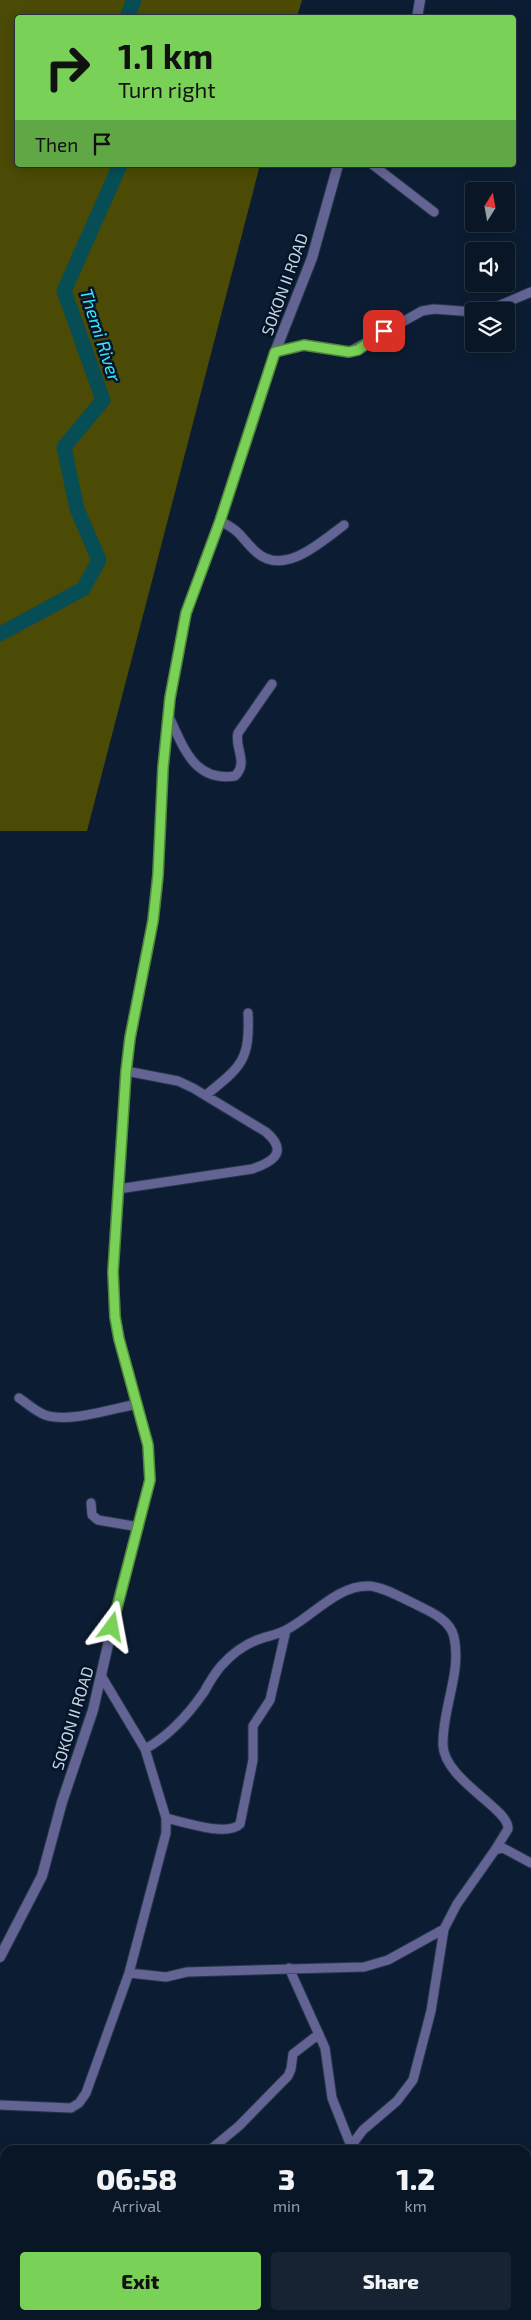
<!DOCTYPE html>
<html lang="en">
<head>
<meta charset="utf-8">
<style>
	:root { --surface:#091626; --page:#172332; --text:#f1f3f6; --muted:#999fa7; --line:#293543; --accent:#79d157 }
	body { margin:0; font-family:"Exo 2",sans-serif; background:var(--page); color:var(--text); height:100vh; display:flex; flex-direction:column; font-size:19px; white-space:nowrap }
	* { box-sizing:border-box; margin:0 }
	p { font-size:16px; color:var(--muted) }
	.icon { flex:none; width:28px; height:28px; fill:none; stroke:currentColor; stroke-width:2; stroke-linecap:round; stroke-linejoin:round }
	.map { position:relative; flex:1; overflow:hidden }
	.sheet { position:absolute; left:0px; top:2145px; width:531px; height:175px; display:flex; flex-direction:column; background:var(--surface); border-radius:15px 15px 0 0; box-shadow:0 2px 12px #0003,0 0 0 1px var(--line) }
	.sheet>* { flex:none }
	.guide { position:absolute; left:15px; top:15px; width:501px; height:152px; border-radius:5px; box-shadow:0 2px 12px #0003,0 0 0 1px var(--line); background:#79d157; color:#111; overflow:hidden }
	.needle { width:32px; rotate:11deg }
	.fabs { position:absolute; left:465px; top:182px; display:grid; gap:10px }
	.fabs a { display:grid; place-items:center; width:50px; height:50px; border-radius:5px; background:var(--surface); box-shadow:0 2px 12px #0003,0 0 0 1px var(--line); font-size:25px }
	.pin { position:absolute; display:grid; place-items:center; width:42px; height:42px; color:#fff; margin:-21px; border-radius:10px; box-shadow:0 2px 8px #0006 }
	.me { position:absolute; width:55px; margin:-28px; rotate:13deg; stroke-linejoin:round; filter:drop-shadow(0 0 4px #0008) }
	.turn { display:flex; align-items:center; gap:18px; height:105px; padding:0 20px; font-size:22px }
	.turn .icon { width:65px; height:65px; stroke-width:2.5 }
	.turn b { display:block; font-size:35px; line-height:42px }
	.then { display:flex; align-items:center; height:48px; padding:0 20px; background:#0003; gap:10px; font-size:19px }
	.eta { display:flex; justify-content:space-evenly; align-items:center; height:85px; text-align:center }
	.eta b { font-size:30px; font-weight:800; line-height:35px }
	.primary-button { display:flex; gap:10px; margin-top:auto; padding:10px 20px }
	.primary-button a { flex:1; height:58px; border-radius:5px; background:var(--accent); color:#111; font-size:20px; font-weight:800; line-height:58px; text-align:center }
	.primary-button a+a { background:var(--page); color:var(--text) }
	.map>svg:first-child { display:block }
</style>
</head>
<body>
<div class="map">
<svg width="531" height="2320" viewBox="0 0 531 2320">
	<rect width="100%" height="100%" fill="#0c1d33"/>
	<!-- forest -->
	<path fill="#4b4b05" d="M0 0H302L297 17 18 18V165H260L87 831H0Z"/>
	<g fill="none" stroke-linecap="round" stroke-linejoin="round">
		<!-- river -->
		<path stroke="#064d55" stroke-width="15" d="M127 18 134 0
			M0 634 83 589 99 560 77 509 64 447 103 400 64 291 120 165"/>
		<!-- minor casing -->
		<g stroke="#26374c" stroke-width="11">
			<path id="minor" d="M373 165 434 212
				M486 311 531 292
				M275 352 304 345 349 352 422 311 434 309 474 312
				M220 521C242 532 240 537 255 551 283 578 321 542 344 525
				M169 717C184 748 194 782 235 776 249 762 234 748 238 733L272 684
				M206 1095C242 1066 250 1060 248 1013
				M118 1189 252 1169C273 1162 289 1152 266 1132L193 1088 178 1081 126 1071
				M19 1398C28 1404 35 1411 45 1415 70 1423 111 1409 137 1404
				M91 1503 92 1515 98 1520 139 1527
				M145 1749C169 1736 188 1715 204 1692 209 1683 214 1674 221 1666 230 1656 244 1645 257 1640 267 1636 277 1635 286 1630 312 1617 337 1585 369 1586 383 1587 398 1596 411 1602 426 1610 450 1618 454 1637 462 1673 442 1708 443 1745 444 1780 510 1809 508 1829L495 1850
				M166 1818C183 1822 228 1837 240 1824L253 1760V1726L270 1700 286 1630
				M289 1968 325 2048 332 2098 351 2146
				M129 1973 166 1977 187 1972 364 1967 388 1960 444 1929
				M0 2105 71 2108 79 2103 86 2093 129 1973 166 1833V1818L145 1749 102 1677
				M210 2150 239 2126 288 2076 291 2069 293 2054 319 2034
				M348 2150 363 2130 397 2101 413 2080 431 2011 444 1929 457 1904 495 1850 503 1848 531 1863
				M526 2199 531 2200
				M407 2315 408 2320
				M60 2320 64 2315
				M186 2320 191 2315
				M428 2320 431 2315"/>
		</g>
		<!-- tertiary casing -->
		<g stroke="#26374c" stroke-width="12">
			<path id="tertiary" d="M417 18 420 0
				M0 1957 42 1876 62 1802 93 1710 116 1610 150 1480 148 1445 119 1339 115 1317 113 1272 126 1071 130 1038 153 921 158 875 163 768 170 698 186 613 220 521 275 352 312 258 338 165"/>
		</g>
		<!-- minor -->
		<use href="#minor" stroke="#636493" stroke-width="9"/>
		<!-- tertiary -->
		<use href="#tertiary" stroke="#636493" stroke-width="10"/>
	</g>
	<g fill="none" stroke-linecap="round" stroke-linejoin="round">
		<!-- route casing -->
		<g stroke="#4f8839" stroke-width="12">
			<path id="route" d="M112 1627 150 1480 148 1445 119 1339 115 1317 113 1272 126 1072 130 1038 153 921 158 875 163 768 170 698 186 613 220 521 275 352 304 345 349 352 358 350 384 331"/>
		</g>
		<!-- route -->
		<use href="#route" stroke="#79d157" stroke-width="9"/>
	</g>
	<g text-anchor="middle" dominant-baseline="central" stroke-width="5" stroke-linejoin="round" paint-order="stroke">
		<!-- street labels -->
		<g font-size="16" fill="#c9d4e3" stroke="#041429">
			<text transform="translate(284 284) rotate(-70)">SOKON II ROAD</text>
			<text transform="translate(72 1718) rotate(-73)">SOKON II ROAD</text>
		</g>
		<!-- water labels -->
		<g font-size="18" font-style="italic" fill="#3ae8fd" stroke="#041429">
			<text transform="translate(101 335) rotate(72)">Themi River</text>
		</g>
	</g>
</svg>
<div class="fabs">
<a><svg class="needle" viewBox="-14 -14 28 28"><path d="M0-13l5 13h-10z" fill="#e53935"/><path d="M0 13l5-13h-10z" fill="#999fa7"/></svg></a>
<a><svg class="icon" aria-label="sound" viewBox="0 0 24 24"><path d="M4 9h4l5-4v14l-5-4H4zM17 9q2 3 0 6"/></svg></a>
<a><svg class="icon" aria-label="layers" viewBox="0 0 24 24"><path d="M12 4l9 5-9 5-9-5zM3 14l9 5 9-5"/></svg></a>
</div>
<div class="pin" style="left:384px;top:331px;background:#d93025"><svg class="icon" aria-label="arrive" viewBox="0 0 24 24"><path d="M6 21V4h12l-3 4 3 4H6"/></svg></div>
<svg class="me" style="left:112px;top:1627px" viewBox="-20 -20 40 40"><path d="M0-17L14 15 0 8-14 15z" fill="#79d157" stroke="#fff" stroke-width="4"/></svg>
<div class="guide">
<div class="turn"><svg class="icon" aria-label="right" viewBox="0 0 24 24"><path d="M7 20v-9h11M14 6l5 5-5 5"/></svg><div><b>1.1 km</b>Turn right</div></div>
<div class="then">Then<svg class="icon" aria-label="arrive" viewBox="0 0 24 24"><path d="M6 21V4h12l-3 4 3 4H6"/></svg></div>
</div>
<section class="sheet">
<div class="eta">
<div><b>06:58</b><p>Arrival</p></div>
<div><b>3</b><p>min</p></div>
<div><b>1.2</b><p>km</p></div>
</div>
<div class="primary-button"><a>Exit</a><a>Share</a></div>
</section>
</div>
</body>
</html>
